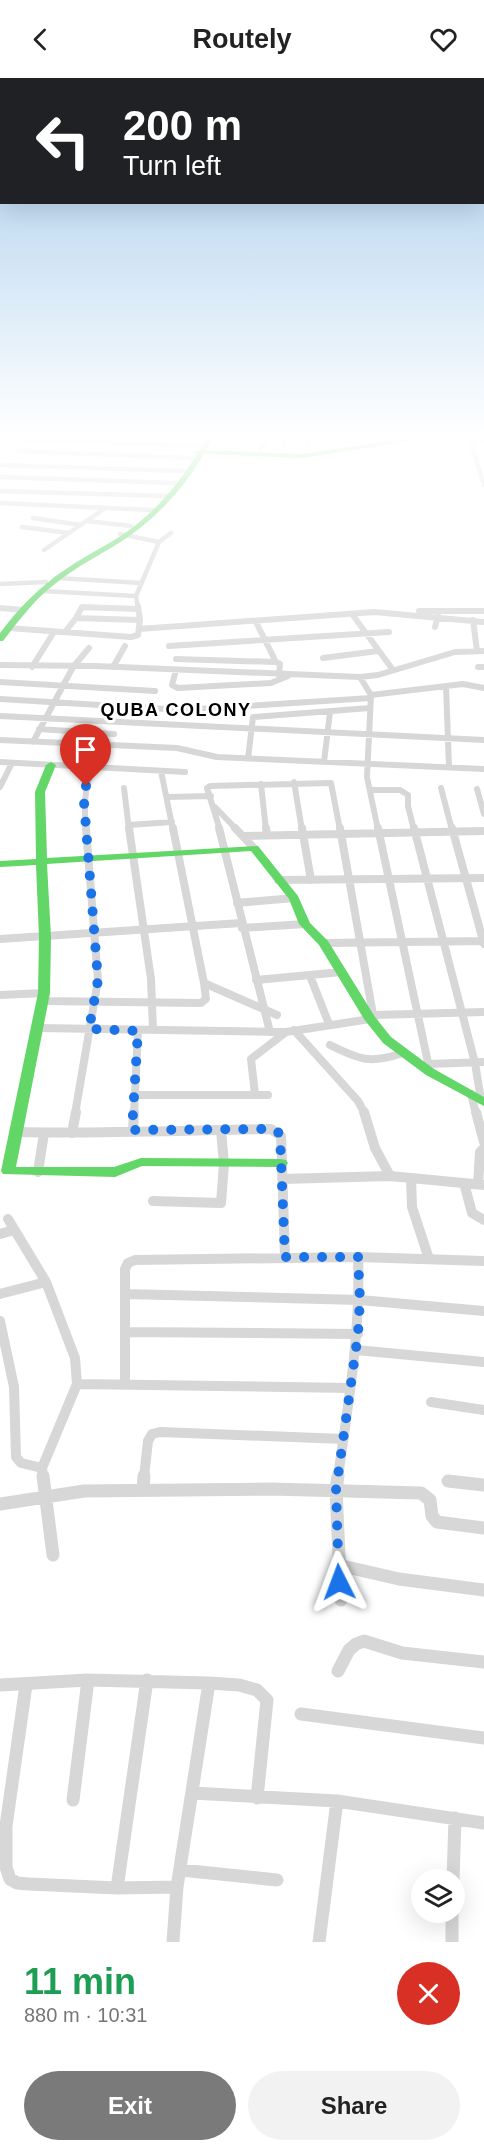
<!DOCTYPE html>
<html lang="en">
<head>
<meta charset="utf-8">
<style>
	:root { --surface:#fff; --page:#f2f2f2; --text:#222; --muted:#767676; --accent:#7a7a7a }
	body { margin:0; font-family:Helvetica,sans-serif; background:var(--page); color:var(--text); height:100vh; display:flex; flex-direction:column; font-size:22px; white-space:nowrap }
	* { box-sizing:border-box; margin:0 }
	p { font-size:20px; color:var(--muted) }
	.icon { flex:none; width:33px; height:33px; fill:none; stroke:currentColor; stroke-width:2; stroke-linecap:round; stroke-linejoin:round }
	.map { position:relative; height:1864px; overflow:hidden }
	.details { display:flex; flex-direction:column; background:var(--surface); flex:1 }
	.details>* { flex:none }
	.guide { position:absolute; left:0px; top:0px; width:484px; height:126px; box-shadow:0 6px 24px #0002; background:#202124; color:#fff; overflow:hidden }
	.fabs { position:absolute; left:411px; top:1791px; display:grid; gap:12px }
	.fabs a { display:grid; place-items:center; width:54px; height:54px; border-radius:50%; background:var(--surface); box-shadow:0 6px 24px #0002; font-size:30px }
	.pin { position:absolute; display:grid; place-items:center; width:51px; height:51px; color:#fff; margin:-62px -26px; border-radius:50% 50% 50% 0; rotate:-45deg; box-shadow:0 0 6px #0007 }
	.pin .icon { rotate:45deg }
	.me { position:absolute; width:66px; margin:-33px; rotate:357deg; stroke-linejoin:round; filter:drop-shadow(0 0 4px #0008) }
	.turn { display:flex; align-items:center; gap:21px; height:126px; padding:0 24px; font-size:27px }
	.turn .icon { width:78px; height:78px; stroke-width:2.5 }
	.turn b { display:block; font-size:42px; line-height:51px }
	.round { display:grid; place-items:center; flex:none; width:63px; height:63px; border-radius:32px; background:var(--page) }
	.summary { display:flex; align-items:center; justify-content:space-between; height:102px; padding:0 24px }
	h1 { font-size:36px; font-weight:600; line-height:45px; color:#1e9e55 }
	.action { display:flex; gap:12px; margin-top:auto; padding:12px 24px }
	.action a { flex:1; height:69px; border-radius:36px; background:var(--accent); color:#fff; font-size:24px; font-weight:600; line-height:69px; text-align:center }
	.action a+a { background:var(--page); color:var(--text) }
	header { display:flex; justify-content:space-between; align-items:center; height:78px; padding:0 24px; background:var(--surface); font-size:27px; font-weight:600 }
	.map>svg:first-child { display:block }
</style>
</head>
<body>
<header><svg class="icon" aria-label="back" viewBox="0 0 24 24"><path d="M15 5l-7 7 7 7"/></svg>Routely<svg class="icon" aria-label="heart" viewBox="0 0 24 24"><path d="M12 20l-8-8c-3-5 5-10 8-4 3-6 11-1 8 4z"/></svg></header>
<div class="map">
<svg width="484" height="1864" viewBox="0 0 484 1864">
	<rect width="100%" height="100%" fill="#fff"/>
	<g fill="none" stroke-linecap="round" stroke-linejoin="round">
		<!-- street-far4 -->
		<path stroke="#d7d7d7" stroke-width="4.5" d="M183 356 206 357
			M468 356 484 407
			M363 361 365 356
			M23 362 200 368
			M338 363 341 356
			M471 364H484
			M308 366 315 356
			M283 367 291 356
			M260 371 270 356
			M17 373 192 380
			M1 387 183 393
			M0 399 175 405
			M0 413 166 418
			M0 425 152 432
			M33 440 81 447
			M87 443 131 448
			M22 449 69 455
			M120 456 159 464
			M44 472 104 431
			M57 500 142 505
			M0 506 46 504
			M43 513 136 518
			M82 530H107
			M138 530 136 518 159 464 171 455"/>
		<!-- street-far3 -->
		<path stroke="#d7d7d7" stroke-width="6" d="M0 530 24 532
			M419 533H484
			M352 536 393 592
			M76 540 82 529 138 531
			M473 542 477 573
			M256 544 276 584
			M435 549 438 538
			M8 550 131 559 138 557 140 542 138 528
			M139 551 374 534 484 544
			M65 554 76 540 140 542
			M169 568 389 554
			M323 580 378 573
			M176 581 276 584 280 586 279 597
			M0 587 95 588 360 599 378 597 455 574 484 573
			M32 589 54 554
			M113 589 125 568
			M478 589H484
			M176 592 172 607 178 610 271 605 288 598
			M360 599 371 617 367 699 378 752
			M0 604 155 613
			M446 608 449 689
			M371 617 463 606 484 610
			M0 621 182 632 371 620
			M0 638 484 662
			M39 651 114 656
			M0 662 177 670 217 679 484 691
			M33 664 73 589 89 570
			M248 681 253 639 370 630
			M0 684 185 694
			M324 684 330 634
			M161 693 173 752
			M294 704 302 752
			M261 706 266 752
			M0 709 12 685
			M124 710 129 752
			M441 710 452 752
			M477 711 484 736
			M371 712H400L408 717V728L414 752
			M167 719 211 718
			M215 729 237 752
			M129 747 172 744
			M86 752C84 728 84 711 93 689
			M220 752 207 710 210 708 331 705 340 752"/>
		<!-- street-far2 -->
		<path stroke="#d7d7d7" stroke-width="8" d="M129 750 151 901 153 952
			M173 750 204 905 277 937
			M219 750 270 954
			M235 750 254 770
			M266 750 267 757
			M302 750 311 802
			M340 750 375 948
			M378 750 430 994
			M414 750 475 985 481 1022
			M452 750 484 866
			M244 758 484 753
			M278 802 484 800
			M237 825 294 820
			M242 850 305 846
			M0 861 241 845
			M324 865 484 863
			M310 898 329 946
			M256 902 342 894
			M0 917 44 915
			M43 923 201 925 206 921 204 905
			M374 937 484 934
			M38 950 286 954 370 941
			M294 952 358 1023 365 1036
			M330 967C360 982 370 986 403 975
			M428 986 484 984
			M471 1016 476 1036
			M134 1017H268
			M255 1017 251 981 286 954
			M75 1036 98 902 86 750
			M134 1036 138 953"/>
		<!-- street-far1 -->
		<path stroke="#d7d7d7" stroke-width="10" d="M364 1034 375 1070 390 1098
			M476 1034 484 1064
			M133 1052 134 1034
			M17 1054C102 1056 186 1052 271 1051L281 1058 285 1179
			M72 1055 76 1034
			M38 1094 44 1055
			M282 1101 390 1098 411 1100
			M464 1105 472 1135 484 1142
			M478 1106 480 1074 484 1070
			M153 1123 221 1125 224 1086 221 1052
			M8 1141 46 1204 75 1280 77 1306 42 1390 43 1399
			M0 1156 14 1152
			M429 1181 412 1129 411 1100 484 1107
			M0 1216 46 1204
			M125 1216 360 1222 484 1233
			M0 1243 14 1309 16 1379 21 1385 42 1390
			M125 1254 358 1256
			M356 1272 484 1284
			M77 1306 350 1310
			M125 1306V1191L128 1185 135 1182 358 1179
			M431 1324 484 1332
			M144 1399 148 1363 152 1356 160 1354 343 1361
			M338 1399C348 1326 361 1253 358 1179L484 1183"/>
		<!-- street -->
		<path stroke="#d7d7d7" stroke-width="13" d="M43 1398 53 1477
			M338 1398 336 1411 341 1522
			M448 1403 484 1407
			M143 1412 144 1398
			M0 1426 84 1413 271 1411 421 1415 430 1422 432 1438 437 1444 484 1450
			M338 1487 399 1501 484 1512
			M338 1593 349 1572 356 1566 364 1563 402 1575 484 1584
			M0 1607 88 1602 209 1605 239 1607 257 1612 267 1622 257 1720
			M26 1607 6 1748V1789L10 1801 17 1805 29 1806 117 1810 177 1809
			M301 1636 484 1660
			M192 1715 337 1723 484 1745
			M73 1722 88 1602
			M181 1792 277 1802
			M453 1802 455 1740
			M117 1810 147 1602
			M452 1834V1864
			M173 1864 177 1809 209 1605
			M319 1864 337 1723"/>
		<!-- fast -->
		<path fill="#63d668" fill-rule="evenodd" d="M209 356H215L206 372 302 376 438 356H454L302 380 204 376C183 411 156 441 122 463 100 477 76 489 56 505 35 521 19 542 3 563H0V555C19 530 40 508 66 491 89 475 115 464 137 446 161 427 181 402 197 376L193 374 200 372Z
			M51 684 56 687 45 714 47 780 258 768 298 818 310 845 328 863 375 939 391 959 434 991 484 1019V1028L426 997 383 965 364 941 319 867 299 846 289 821 251 773 47 786 51 859 50 915 16 1089H114L141 1080 281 1081 286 1082 288 1085 286 1088 281 1089 142 1088 115 1099 3 1096 1 1093 38 915 39 859 36 787 0 789V783L36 781 35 714 46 687Z"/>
	</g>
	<!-- sky -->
	<linearGradient id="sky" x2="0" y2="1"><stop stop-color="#a3caec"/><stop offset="0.58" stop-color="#fff"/><stop offset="1" stop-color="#fff" stop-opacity="0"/></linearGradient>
	<rect width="484" height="617" fill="url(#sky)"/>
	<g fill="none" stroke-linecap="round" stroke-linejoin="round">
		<!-- route -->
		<path stroke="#1a73e8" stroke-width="10" stroke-dasharray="0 18" d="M86 708 84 724 98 902 89 951 138 953 132 1052 271 1051 278 1054 280 1058 285 1179H358L360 1222 358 1256 336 1412 339 1504"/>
	</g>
	<g text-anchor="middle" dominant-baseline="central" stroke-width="6" stroke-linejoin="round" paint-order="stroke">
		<!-- far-district labels -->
		<g font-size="18" font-weight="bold" letter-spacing="1.5" fill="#000" stroke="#fff">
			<text x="176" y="632">QUBA COLONY</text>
		</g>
	</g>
</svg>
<div class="fabs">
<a><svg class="icon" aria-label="layers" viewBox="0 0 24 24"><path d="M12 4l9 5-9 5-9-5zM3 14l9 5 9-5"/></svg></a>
</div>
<div class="pin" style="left:86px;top:708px;background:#d93025"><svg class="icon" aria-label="arrive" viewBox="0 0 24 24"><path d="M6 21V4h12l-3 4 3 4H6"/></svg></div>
<svg class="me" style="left:339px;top:1504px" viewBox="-20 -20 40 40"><path d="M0-17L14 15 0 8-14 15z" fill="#1a73e8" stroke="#fff" stroke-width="4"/></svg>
<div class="guide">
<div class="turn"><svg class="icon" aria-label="left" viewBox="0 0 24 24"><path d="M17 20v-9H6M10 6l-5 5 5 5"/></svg><div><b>200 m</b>Turn left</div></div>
</div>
</div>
<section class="details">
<div class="summary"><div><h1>11 min</h1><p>880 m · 10:31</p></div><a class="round" style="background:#d93025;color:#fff"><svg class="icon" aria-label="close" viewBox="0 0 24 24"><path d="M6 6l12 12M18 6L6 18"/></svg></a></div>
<div class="action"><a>Exit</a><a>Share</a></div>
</section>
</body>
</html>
